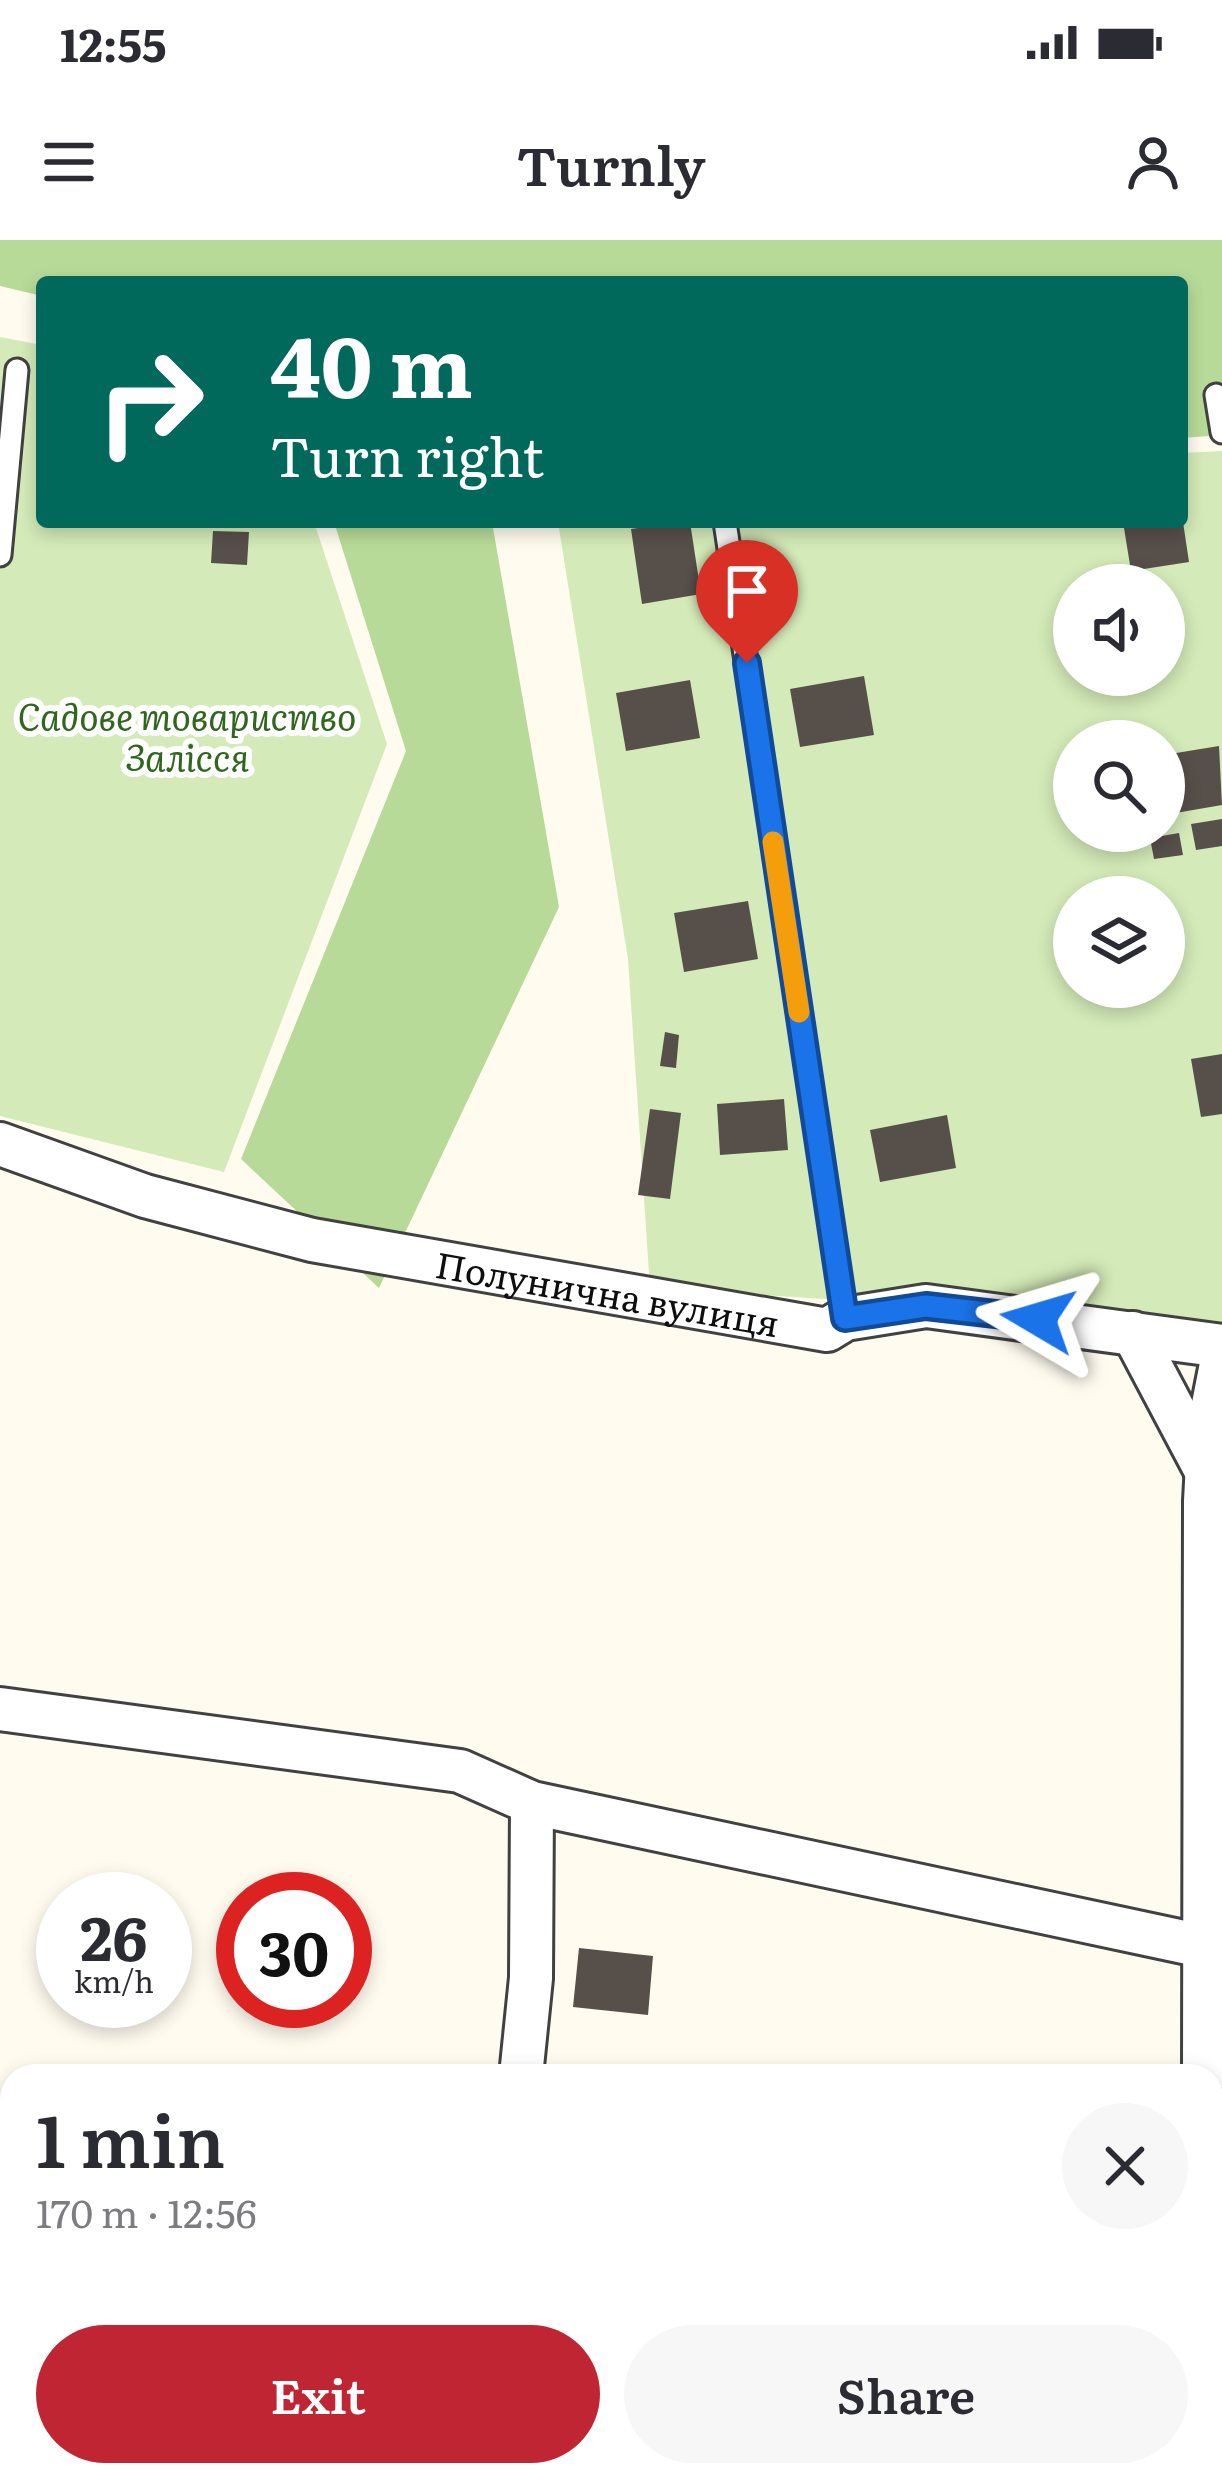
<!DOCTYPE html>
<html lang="en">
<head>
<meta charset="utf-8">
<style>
	:root { --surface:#fff; --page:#f7f7f7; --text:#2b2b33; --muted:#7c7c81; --accent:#bf2533 }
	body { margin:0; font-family:Literata,serif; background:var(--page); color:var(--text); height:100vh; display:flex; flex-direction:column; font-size:45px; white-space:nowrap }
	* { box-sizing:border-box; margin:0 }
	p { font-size:39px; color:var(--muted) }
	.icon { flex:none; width:66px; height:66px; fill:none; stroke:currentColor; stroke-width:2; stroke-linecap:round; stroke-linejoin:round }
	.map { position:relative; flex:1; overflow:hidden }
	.sheet { position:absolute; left:0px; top:1824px; width:1224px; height:423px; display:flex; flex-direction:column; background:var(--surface); border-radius:36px 36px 0 0; box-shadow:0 6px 18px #0003 }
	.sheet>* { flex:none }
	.hud { position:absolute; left:36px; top:36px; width:1152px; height:252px; border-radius:12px; box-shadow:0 6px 18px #0003; background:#00695c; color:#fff; overflow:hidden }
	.tools { position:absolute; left:1053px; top:324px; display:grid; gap:24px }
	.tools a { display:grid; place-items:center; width:132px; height:132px; border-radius:50%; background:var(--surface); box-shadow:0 6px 18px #0003; font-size:60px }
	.speed { position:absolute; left:36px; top:1632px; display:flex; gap:24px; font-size:60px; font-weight:700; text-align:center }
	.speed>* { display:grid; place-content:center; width:156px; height:156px; border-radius:50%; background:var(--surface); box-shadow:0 6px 18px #0003; line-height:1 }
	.speed small { font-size:30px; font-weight:400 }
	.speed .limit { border:18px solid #d22; background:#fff; color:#111 }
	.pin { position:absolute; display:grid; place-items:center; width:102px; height:102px; color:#fff; margin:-123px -51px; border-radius:50% 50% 50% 0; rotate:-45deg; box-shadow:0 0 12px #0007 }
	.pin .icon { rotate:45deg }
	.me { position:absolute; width:132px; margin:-66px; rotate:277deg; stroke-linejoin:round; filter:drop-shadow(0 0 9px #0008) }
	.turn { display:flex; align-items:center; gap:42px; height:252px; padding:0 36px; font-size:54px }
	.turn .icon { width:156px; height:156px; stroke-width:2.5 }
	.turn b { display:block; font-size:84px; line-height:102px }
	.round { display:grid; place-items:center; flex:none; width:126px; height:126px; border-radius:63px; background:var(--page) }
	.headline { display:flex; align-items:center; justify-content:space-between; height:204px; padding:0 36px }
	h1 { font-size:72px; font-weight:600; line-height:90px }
	.button { display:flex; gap:24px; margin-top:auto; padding:24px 36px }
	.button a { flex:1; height:138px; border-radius:72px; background:var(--accent); color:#fff; font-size:48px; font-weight:600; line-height:138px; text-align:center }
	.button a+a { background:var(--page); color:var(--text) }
	.status { display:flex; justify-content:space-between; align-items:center; height:84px; padding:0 60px; background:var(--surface); direction:ltr }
	.status svg { height:33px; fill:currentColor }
	header { display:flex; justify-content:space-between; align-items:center; height:156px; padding:0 36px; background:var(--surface); font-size:54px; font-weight:600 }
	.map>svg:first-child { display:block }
</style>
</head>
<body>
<div class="status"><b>12:55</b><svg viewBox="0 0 49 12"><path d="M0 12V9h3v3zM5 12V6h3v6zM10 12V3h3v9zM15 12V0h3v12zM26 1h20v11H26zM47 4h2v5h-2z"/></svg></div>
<header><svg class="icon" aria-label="menu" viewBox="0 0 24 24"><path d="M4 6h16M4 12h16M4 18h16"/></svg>Turnly<svg class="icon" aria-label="person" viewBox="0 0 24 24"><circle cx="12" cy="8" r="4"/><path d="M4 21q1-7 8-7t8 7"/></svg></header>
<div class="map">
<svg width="1222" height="2245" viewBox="0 0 1222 2245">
	<rect width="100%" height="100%" fill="#fffbef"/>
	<!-- green -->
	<path fill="#d4eab8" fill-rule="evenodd" d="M0 97 42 105V282H314L387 504 224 932 0 876Z
		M1222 211V1093L1062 1074 650 1048 628 719 558 282H1182V213ZM1074 345H1164V435H1074ZM1074 501H1164V591H1074ZM1074 657H1164V747H1074Z"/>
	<!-- forest -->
	<path fill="#b8da98" d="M0 0H1222V195L1182 198V42H42V56L0 46Z
		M334 282H492L559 667 379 1048 241 919 406 511Z"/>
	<!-- building -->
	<path fill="#574f4a" d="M678 282H690L701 354 642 364 631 289Z
		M1123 282H1183L1189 322 1131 331Z
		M213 291 249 292 247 325 211 323Z
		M864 436 874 495 800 507 790 449Z
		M690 440 700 498 626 511 616 453Z
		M1219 506 1222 565 1164 575V515Z
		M1222 579V606L1196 610 1191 584Z
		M1179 593 1183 615 1154 619 1150 598Z
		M748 661 758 719 684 732 674 673Z
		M665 792 679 795 676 828 660 826Z
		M1222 814V874L1201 877 1191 819Z
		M784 859 788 910 720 915 717 864Z
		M650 869 681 873 670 959 638 955Z
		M947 875 956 928 880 942 870 890Z
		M579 1708 653 1716 648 1775 573 1767Z"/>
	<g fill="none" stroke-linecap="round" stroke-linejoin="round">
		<!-- service casing -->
		<g stroke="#414141" stroke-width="27">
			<path id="service" d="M1216 155 1222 192
				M725 282 845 1079
				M0 315 17 130"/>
		</g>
		<!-- minor casing -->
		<g stroke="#414141" stroke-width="48">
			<g id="minor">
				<path id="s1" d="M0 904 145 956 312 1000 827 1090 845 1079 926 1066 1222 1106"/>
				<path d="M1133 1093 1205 1229"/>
				<path d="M0 1469 460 1531 532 1563 1207 1707"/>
				<path d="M521 1836 531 1738 532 1563"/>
				<path d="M1204 1836 1205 1261 1209 1185 1222 1119"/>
				<path d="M496 2235V2245"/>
				<path d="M1192 2245 1193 2235"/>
			</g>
		</g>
		<!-- service -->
		<use href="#service" stroke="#fff" stroke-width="21"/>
		<!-- minor -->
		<use href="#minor" stroke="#fff" stroke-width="42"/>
	</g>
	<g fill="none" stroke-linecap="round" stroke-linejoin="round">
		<!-- route casing -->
		<g stroke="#114b97" stroke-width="30">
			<path id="route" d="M747 423 845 1078 926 1066 1038 1079"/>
		</g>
		<!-- route -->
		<use href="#route" stroke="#1a73e8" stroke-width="21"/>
		<!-- slow -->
		<path stroke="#f59e0b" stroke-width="21" d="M773 602 799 772"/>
	</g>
	<g text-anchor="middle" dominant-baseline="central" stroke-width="12" stroke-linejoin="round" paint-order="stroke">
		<!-- park labels -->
		<g font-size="36" font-style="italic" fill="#30661e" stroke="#fff">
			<text x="187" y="474">Садове товариство<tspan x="187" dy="41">Залісся</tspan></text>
		</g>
		<!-- street labels -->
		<g font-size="36" fill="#0e0e0e" stroke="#fff">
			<text stroke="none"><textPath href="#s1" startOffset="627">Полунична вулиця</textPath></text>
		</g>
	</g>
</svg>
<div class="tools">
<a><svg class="icon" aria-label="sound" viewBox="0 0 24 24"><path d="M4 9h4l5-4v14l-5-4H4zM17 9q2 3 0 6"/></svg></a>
<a><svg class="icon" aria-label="search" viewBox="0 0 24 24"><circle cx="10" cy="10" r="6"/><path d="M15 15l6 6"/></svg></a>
<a><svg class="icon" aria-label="layers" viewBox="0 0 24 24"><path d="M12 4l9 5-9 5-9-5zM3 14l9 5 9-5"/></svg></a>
</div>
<div class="speed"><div>26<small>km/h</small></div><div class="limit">30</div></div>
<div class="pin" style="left:747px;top:423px;background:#d93025"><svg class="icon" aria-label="arrive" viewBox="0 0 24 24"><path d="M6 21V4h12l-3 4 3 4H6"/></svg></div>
<svg class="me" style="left:1038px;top:1079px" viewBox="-20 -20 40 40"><path d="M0-17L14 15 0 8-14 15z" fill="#1a73e8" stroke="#fff" stroke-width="4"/></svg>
<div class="hud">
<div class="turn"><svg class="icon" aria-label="right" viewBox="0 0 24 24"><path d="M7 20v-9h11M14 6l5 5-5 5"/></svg><div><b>40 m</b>Turn right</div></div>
</div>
<section class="sheet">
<div class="headline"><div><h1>1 min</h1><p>170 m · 12:56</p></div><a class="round"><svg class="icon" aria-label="close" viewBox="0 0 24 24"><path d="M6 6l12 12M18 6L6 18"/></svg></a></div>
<div class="button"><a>Exit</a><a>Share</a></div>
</section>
</div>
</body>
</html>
